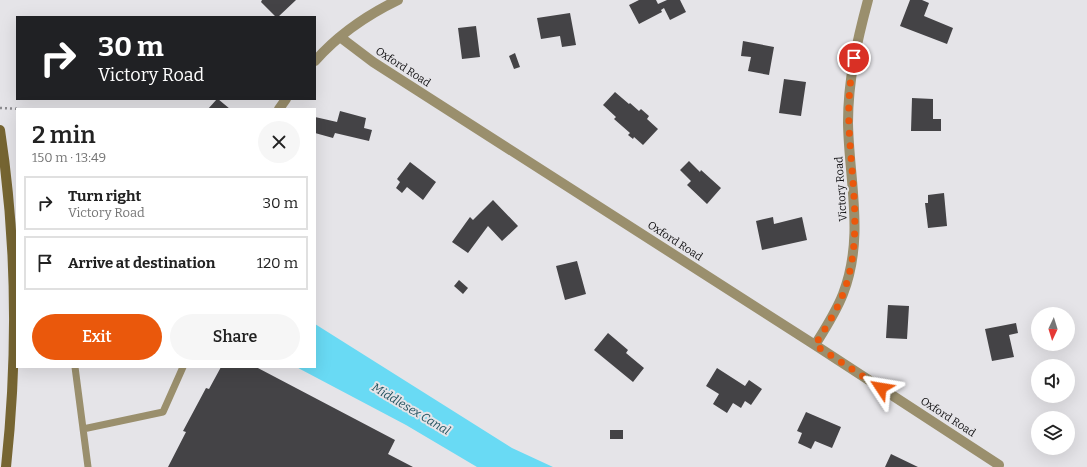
<!DOCTYPE html>
<html lang="en">
<head>
<meta charset="utf-8">
<style>
	:root { --surface:#fff; --page:#f6f6f6; --text:#222; --muted:#767676; --line:#e0e0e0; --accent:#ea580c }
	body { margin:0; font-family:Bitter,serif; background:var(--page); color:var(--text); height:100vh; display:flex; flex-direction:column; font-size:15px; white-space:nowrap }
	* { box-sizing:border-box; margin:0 }
	p { font-size:13px; color:var(--muted) }
	.icon { flex:none; width:22px; height:22px; fill:none; stroke:currentColor; stroke-width:2; stroke-linecap:round; stroke-linejoin:round }
	.map { position:relative; flex:1; overflow:hidden }
	.side { position:absolute; left:16px; top:108px; width:300px; height:260px; display:flex; flex-direction:column; background:var(--surface); border-radius:0px; box-shadow:0 4px 16px #0002 }
	.side>* { flex:none }
	.banner { position:absolute; left:16px; top:16px; width:300px; height:84px; border-radius:0px; box-shadow:0 4px 16px #0002; background:#202124; color:#fff; overflow:hidden }
	.needle { width:26px; rotate:184deg }
	.fabs { position:absolute; left:1031px; top:307px; display:grid; gap:8px }
	.fabs a { display:grid; place-items:center; width:44px; height:44px; border-radius:50%; background:var(--surface); box-shadow:0 4px 16px #0002; font-size:20px }
	.pin { position:absolute; display:grid; place-items:center; width:34px; height:34px; color:#fff; margin:-17px; border:2px solid #fff; border-radius:50%; box-shadow:0 1px 4px #0007 }
	.me { position:absolute; width:44px; margin:-22px; rotate:303deg; stroke-linejoin:round; filter:drop-shadow(0 0 3px #0008) }
	.turn { display:flex; align-items:center; gap:14px; height:84px; padding:0 16px; font-size:18px }
	.turn .icon { width:52px; height:52px; stroke-width:2.5 }
	.turn b { display:block; font-size:28px; line-height:34px }
	.round { display:grid; place-items:center; flex:none; width:42px; height:42px; border-radius:21px; background:var(--page) }
	.headline { display:flex; align-items:center; justify-content:space-between; height:68px; padding:0 16px }
	h1 { font-size:24px; font-weight:600; line-height:30px }
	.primary-button { display:flex; gap:8px; margin-top:auto; padding:8px 16px }
	.primary-button a { flex:1; height:46px; border-radius:24px; background:var(--accent); color:#fff; font-size:16px; font-weight:600; line-height:46px; text-align:center }
	.primary-button a+a { background:var(--page); color:var(--text) }
	ul { padding:0; list-style:none }
	li { display:flex; align-items:center; gap:12px; height:54px; margin:0 8px 6px; padding:0 8px; border:2px solid var(--line); border-radius:0px }
	li div { flex:1 }
	li b { display:block; font-size:15px }
	li em { font-style:normal }
	.map>svg:first-child { display:block }
</style>
</head>
<body>
<div class="map">
<svg width="1087" height="467" viewBox="0 0 1087 467">
	<rect width="100%" height="100%" fill="#e5e4e8"/>
	<!-- water -->
	<path fill="#69daf4" d="M315 324 512 448 553 467H477L406 425 300 369 297 367H315Z"/>
	<!-- building -->
	<path fill="#444346" d="M262 0H296L278 17H276L261 2Z
		M639 0H656L658 4 667 0H680L686 12 670 20 664 8 661 10 662 12 639 24 629 5Z
		M910 0H922L929 3 924 16 953 28 947 44 900 26Z
		M570 13 576 45 562 47 560 36 541 39 537 18Z
		M476 26 480 57 462 59 458 28Z
		M743 41 774 47 769 75 748 71 751 57 741 56Z
		M515 53 520 67 514 69 509 56Z
		M784 79 806 82 801 116 779 113Z
		M615 92 629 104 630 103 639 111 641 109 649 116 647 119 658 129 643 145 634 137 633 139 628 135 630 133 614 119 616 117 603 105Z
		M912 98 933 99V119H941V131H911Z
		M217 99H218L230 109H208Z
		M340 111 366 118 364 128 372 130 369 141 335 133 333 138 315 133V117L337 122Z
		M689 161 700 172 701 170 721 188 707 204 687 185 691 181 680 170Z
		M410 162 436 182 423 200 407 187 402 193 396 188 400 182 397 179Z
		M944 193 947 226 928 228 925 203H928V195Z
		M493 200 518 226 502 241 488 226 468 253 452 242 470 217 473 220Z
		M773 217 774 224 802 217 807 240 762 250 756 221Z
		M577 261 586 294 565 300 556 266Z
		M459 280 468 288 463 294 454 286Z
		M888 305 909 306 907 339 886 338Z
		M1016 323 1018 333 1009 335 1014 357 992 361 985 329Z
		M608 333 628 350 626 353 644 368 633 382 594 350Z
		M221 367H256L395 440 388 454 413 467H168L186 432 183 431 206 388 209 389Z
		M717 368 745 386 749 380 762 389 751 405 745 401 741 408 733 403 727 413 713 404 719 394 706 386Z
		M806 412 841 427 832 448 815 441 811 449 798 443 802 433 797 431Z
		M610 430H623V439H610Z
		M891 454 918 467H885Z"/>
	<g fill="none" stroke-linecap="round" stroke-linejoin="round">
		<!-- path -->
		<path stroke="#8c8b8f" stroke-width="2.5" stroke-dasharray="2 3" stroke-linecap="butt" d="M0 108 20 109"/>
		<!-- service -->
		<path stroke="#9a8f6d" stroke-width="7" d="M75 367 88 467
			M83 429 163 412 183 367"/>
		<!-- minor -->
		<path stroke="#9a8f6d" stroke-width="10" d="M340 37 373 62 815 345 999 465
			M315 61C337 36 367 15 398 0
			M279 109 286 99
			M815 345C825 329 836 312 843 294 865 237 849 181 848 123 848 80 857 41 868 0"/>
		<!-- secondary -->
		<path stroke="#766532" stroke-width="10" d="M0 130C17 242 18 355 6 467"/>
	</g>
	<g fill="none" stroke-linecap="round" stroke-linejoin="round">
		<!-- route -->
		<path stroke="#ea580c" stroke-width="7" stroke-dasharray="0 12.6" d="M854 58C850 79 848 103 849 125 851 182 864 239 843 294 836 312 825 329 815 345L881 388"/>
	</g>
	<g text-anchor="middle" dominant-baseline="central" stroke-width="4" stroke-linejoin="round" paint-order="stroke">
		<!-- street labels -->
		<g font-size="11" fill="#100f11" stroke="#e5e4e8">
			<text transform="translate(403 67) rotate(33)">Oxford Road</text>
			<text transform="translate(841 189) rotate(-94)">Victory Road</text>
			<text transform="translate(675 241) rotate(33)">Oxford Road</text>
			<text transform="translate(948 417) rotate(33)">Oxford Road</text>
		</g>
		<!-- water labels -->
		<g font-size="12" font-style="italic" fill="#23535f" stroke="#e5e4e8">
			<text transform="translate(411 409) rotate(31)">Middlesex Canal</text>
		</g>
	</g>
</svg>
<div class="fabs">
<a><svg class="needle" viewBox="-14 -14 28 28"><path d="M0-13l5 13h-10z" fill="#e53935"/><path d="M0 13l5-13h-10z" fill="#767676"/></svg></a>
<a><svg class="icon" aria-label="sound" viewBox="0 0 24 24"><path d="M4 9h4l5-4v14l-5-4H4zM17 9q2 3 0 6"/></svg></a>
<a><svg class="icon" aria-label="layers" viewBox="0 0 24 24"><path d="M12 4l9 5-9 5-9-5zM3 14l9 5 9-5"/></svg></a>
</div>
<div class="pin" style="left:854px;top:58px;background:#d93025"><svg class="icon" aria-label="arrive" viewBox="0 0 24 24"><path d="M6 21V4h12l-3 4 3 4H6"/></svg></div>
<svg class="me" style="left:881px;top:388px" viewBox="-20 -20 40 40"><path d="M0-17L14 15 0 8-14 15z" fill="#ea580c" stroke="#fff" stroke-width="4"/></svg>
<div class="banner">
<div class="turn"><svg class="icon" aria-label="right" viewBox="0 0 24 24"><path d="M7 20v-9h11M14 6l5 5-5 5"/></svg><div><b>30 m</b>Victory Road</div></div>
</div>
<section class="side">
<div class="headline"><div><h1>2 min</h1><p>150 m · 13:49</p></div><a class="round"><svg class="icon" aria-label="close" viewBox="0 0 24 24"><path d="M6 6l12 12M18 6L6 18"/></svg></a></div>
<ul>
<li><svg class="icon" aria-label="right" viewBox="0 0 24 24"><path d="M7 20v-9h11M14 6l5 5-5 5"/></svg><div><b>Turn right</b><p>Victory Road</p></div><em>30 m</em></li>
<li><svg class="icon" aria-label="arrive" viewBox="0 0 24 24"><path d="M6 21V4h12l-3 4 3 4H6"/></svg><div><b>Arrive at destination</b></div><em>120 m</em></li>
</ul>
<div class="primary-button"><a>Exit</a><a>Share</a></div>
</section>
</div>
</body>
</html>
